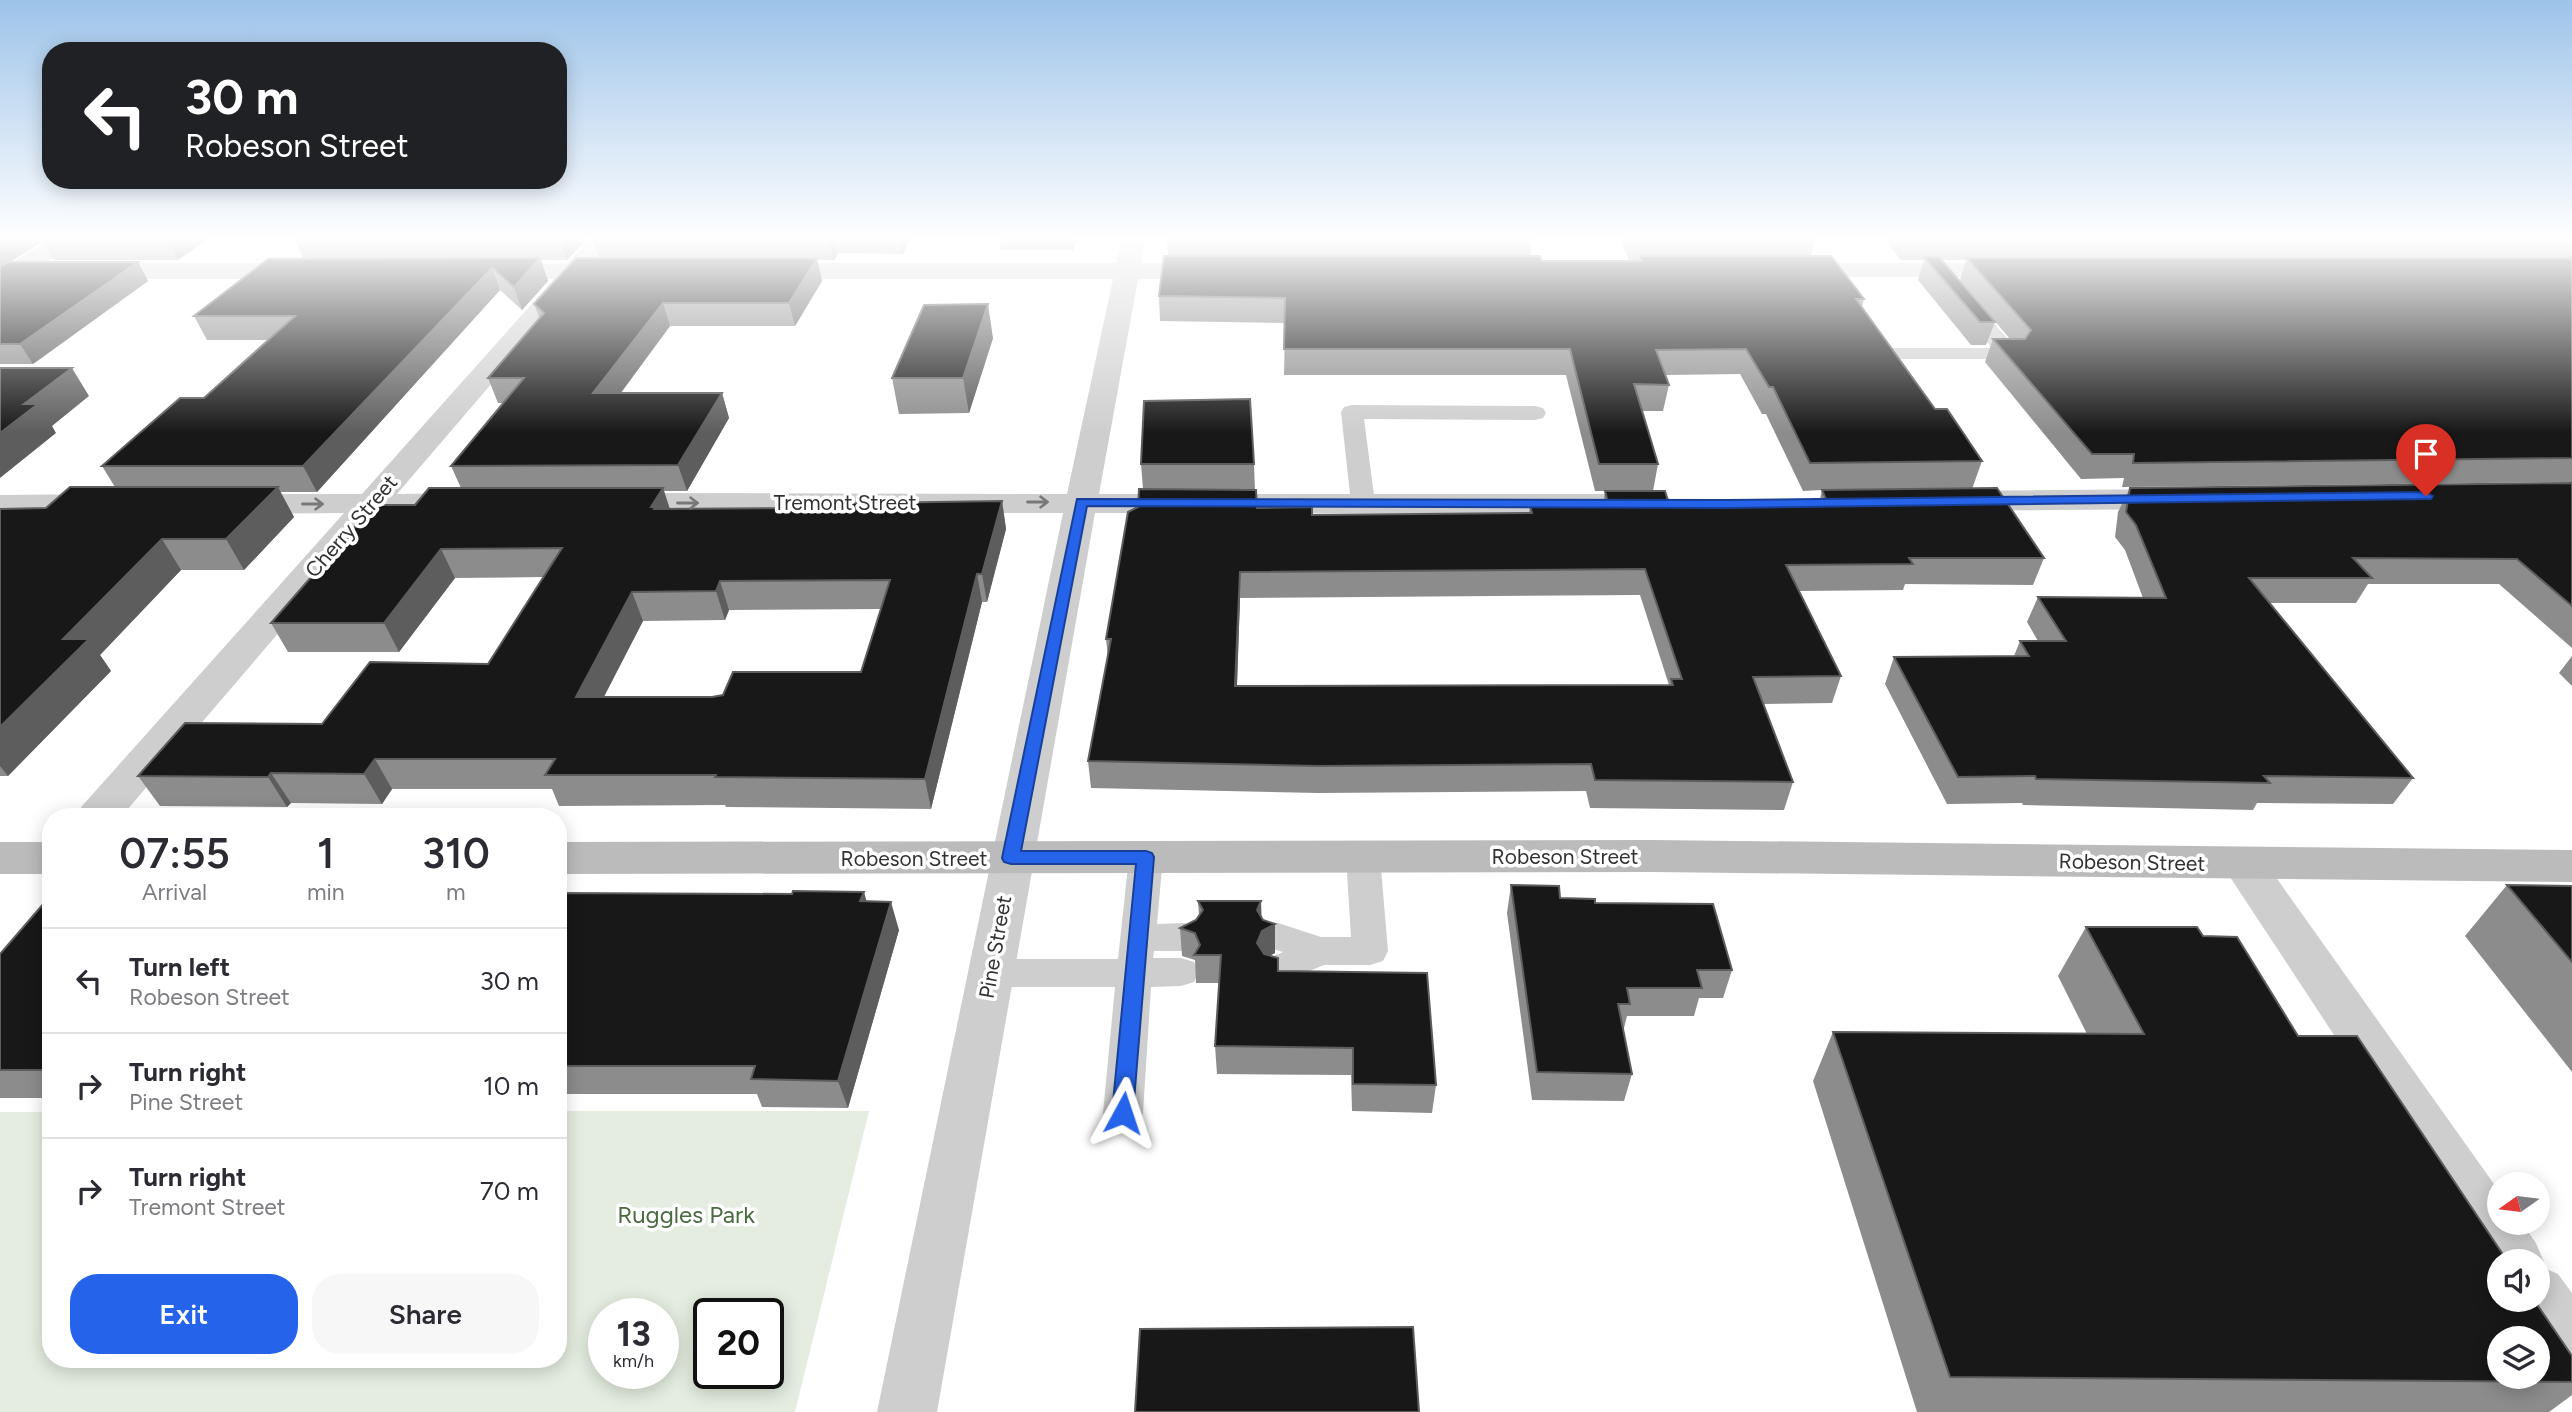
<!DOCTYPE html>
<html lang="en">
<head>
<meta charset="utf-8">
<style>
	:root { --surface:#fff; --page:#f7f7f7; --text:#2b2b33; --muted:#7c7c81; --line:#e1e1e2; --accent:#2563eb }
	body { margin:0; font-family:Figtree,sans-serif; background:var(--page); color:var(--text); height:100vh; display:flex; flex-direction:column; font-size:26px; white-space:nowrap }
	* { box-sizing:border-box; margin:0 }
	p { font-size:23px; color:var(--muted) }
	.icon { flex:none; width:38px; height:38px; fill:none; stroke:currentColor; stroke-width:2; stroke-linecap:round; stroke-linejoin:round }
	.map { position:relative; flex:1; overflow:hidden }
	.side { position:absolute; left:42px; top:808px; width:525px; height:560px; display:flex; flex-direction:column; background:var(--surface); border-radius:28px; box-shadow:0 4px 18px #0003 }
	.side>* { flex:none }
	.top-card { position:absolute; left:42px; top:42px; width:525px; height:147px; border-radius:28px; box-shadow:0 4px 18px #0003; background:#202124; color:#fff; overflow:hidden }
	.needle { width:46px; rotate:256deg }
	.buttons { position:absolute; left:2487px; top:1172px; display:grid; gap:14px }
	.buttons a { display:grid; place-items:center; width:63px; height:63px; border-radius:50%; background:var(--surface); box-shadow:0 4px 18px #0003; font-size:35px }
	.speed { position:absolute; left:588px; top:1298px; display:flex; gap:14px; font-size:35px; font-weight:700; text-align:center }
	.speed>* { display:grid; place-content:center; width:91px; height:91px; border-radius:50%; background:var(--surface); box-shadow:0 4px 18px #0003; line-height:1 }
	.speed small { font-size:18px; font-weight:400 }
	.speed .limit { border:4px solid #111; border-radius:10px; background:#fff; color:#111 }
	.pin { position:absolute; display:grid; place-items:center; width:60px; height:60px; color:#fff; margin:-72px -30px; border-radius:50% 50% 50% 0; rotate:-45deg; box-shadow:0 0 7px #0007 }
	.pin .icon { rotate:45deg }
	.me { position:absolute; width:77px; margin:-38px; rotate:5deg; stroke-linejoin:round; filter:drop-shadow(0 0 5px #0008) }
	.turn { display:flex; align-items:center; gap:24px; height:147px; padding:0 28px; font-size:32px }
	.turn .icon { width:91px; height:91px; stroke-width:2.5 }
	.turn b { display:block; font-size:49px; line-height:60px }
	.eta { display:flex; justify-content:space-evenly; align-items:center; height:119px; text-align:center }
	.eta b { font-size:42px; font-weight:600; line-height:49px }
	.primary-button { display:flex; gap:14px; margin-top:auto; padding:14px 28px }
	.primary-button a { flex:1; height:80px; border-radius:28px; background:var(--accent); color:#fff; font-size:28px; font-weight:600; line-height:80px; text-align:center }
	.primary-button a+a { background:var(--page); color:var(--text) }
	ul { padding:0; list-style:none }
	li { display:flex; align-items:center; gap:21px; height:105px; padding:0 28px; border-top:2px solid var(--line) }
	li div { flex:1 }
	li b { display:block; font-size:26px }
	li em { font-style:normal }
	.map>svg:first-child { display:block }
</style>
</head>
<body>
<div class="map">
<svg width="2572" height="1412" viewBox="0 0 2572 1412">
	<rect width="100%" height="100%" fill="#fff"/>
	<!-- green -->
	<path fill="#e4ede0" fill-rule="evenodd" d="M558 1111H869L795 1412H0V1112H51V1360H558ZM604 1314H663V1374H604ZM709 1314H768V1374H709Z"/>
	<g fill="none" stroke-linecap="round" stroke-linejoin="round">
		<!-- lane -->
		<path fill="#cecece" fill-rule="evenodd" d="M1964 296 1971 298 2017 349 2020 354 2017 359H1883L1880 354 1883 349 1891 348H1992L1954 302 1957 298Z
			M1352 405 1535 406 1543 408 1546 413 1543 418 1535 420 1364 419 1375 503 1372 508 1363 510 1354 508 1351 503 1341 412 1344 407Z
			M1146 845 1158 848 1163 857 1157 924 1184 923 1196 927 1202 937 1196 947 1184 951H1154L1153 958H1181L1194 962 1199 972 1194 982 1181 986 1151 987 1143 1113 1137 1125 1123 1130 1109 1125 1103 1113 1115 987H991L978 983 973 973 978 963 991 959H1118L1129 857 1134 848Z
			M1363 845 1375 848 1380 857 1388 951 1383 961 1370 965H1324L1278 984 1265 980 1260 970 1265 960 1283 952 1266 947 1260 937 1266 927 1278 923 1321 937H1351L1346 857 1351 848Z"/>
		<!-- street -->
		<path fill="#cecece" fill-rule="evenodd" d="M592 236H617L594 263 626 266 630 271 626 276 581 279 397 494 470 493 481 496 486 503 481 510 470 513H381L121 817H76L82 806 344 513 233 514 222 511 217 504 222 497 233 494H362L554 279H492L483 276 479 271 483 266 567 263Z
			M1122 236H1146L1141 263H1215L1224 266 1228 271 1224 276 1215 279H1138L1099 494H1657L1668 497 1673 504 1668 511 1657 514 1095 513 937 1412H877L1063 513H615L604 510 599 503 604 496 615 493 1067 494 1113 279H768L759 276 755 271 759 266 768 263H1116Z
			M89 263H305L314 266 318 271 314 276 305 279H89L80 276 76 271 80 266Z
			M1790 263H2017L2026 265 2029 270 2026 275 2017 277H1790L1781 275 1778 270 1781 265Z
			M2175 489 2186 492 2191 499 2186 506 2175 509 1955 511 1944 508 1939 501 1944 494 1955 491Z
			M103 494 114 497 119 504 114 511 103 514 0 515V495Z
			M2243 847 2258 852 2499 1191V1223H2522L2536 1243 2544 1262 2542 1267 2558 1274 2572 1293V1372L2551 1363 2513 1300H2538V1262H2499V1282L2496 1281 2228 874 2221 863 2228 852Z"/>
		<!-- secondary -->
		<path fill="#bbb" fill-rule="evenodd" d="M56 236H84L80 241 9 286 0 289V270Z
			M1652 840 2572 850V882L1652 872 558 874V842Z
			M0 842H51V874H0Z"/>
	</g>
	<!-- wall -->
	<path fill="#8c8c8c" fill-rule="evenodd" d="M0 236H212L178 260H54L43 241 10 262H138L148 281 33 364H0Z
		M300 236H590L567 260H541L548 281 522 310 500 290 317 492H280L294 517 244 570H181L100 655 111 671 8 776H0V509L46 508 115 487 102 466 204 398 269 340H207L194 316 303 258 295 240Z
		M597 236H911L903 254 838 253 834 260H817L822 281 795 326H670L621 393H722L729 418 687 491H664L670 509 798 508 1002 501 1006 529 987 602H982L931 809 726 807 725 805 559 806 552 789H392L382 804 291 803 287 807 160 806 138 776 322 724 488 664 544 577 455 578 399 652H288L271 623 415 505 461 488 451 466 503 403H498L488 378 540 319 534 304 599 258 593 240ZM881 609 861 672 712 697H604L643 621 725 620 729 610Z
		M999 236H1077L1073 250H1001Z
		M1619 236H1812L1815 240 1811 256 1864 299 1862 307 1935 409 1982 461 1972 489 2044 558 2033 585 1905 584 1903 590 1799 591 1841 676 1832 703 1763 704 1793 782 1784 810 1590 808 1586 791 1318 793 1091 788 1088 761 1108 657 1106 639 1143 489 1141 464H1254L1255 490 1257 508 1312 515 1529 513 1530 506H1603L1605 491H1595L1566 375H1284L1285 323 1160 321 1159 296 1168 256 1167 239H1532L1530 256 1542 261 1629 260ZM1740 374 1762 414H1766L1803 491 1822 490 1820 499H1814L1813 501 1710 503 1668 501 1653 491 1658 464 1642 411H1663L1669 385 1665 375ZM1640 595 1669 685 1237 686 1240 598Z
		M1881 236H2572V482L2122 487 2124 478 2081 479 1985 362 1993 339H2010L1960 280 1966 260H1942L1995 322 1986 345H1971L1918 280 1924 260H1901Z
		M993 338 969 413 899 414 892 378Z
		M2572 483V648L2499 584H2368L2356 603H2270L2413 778 2393 804 2257 803 2253 810 2023 805 2022 803 1947 804 1885 684 1894 657 2014 656 2020 641H2038L2027 622 2038 597 2143 598 2125 550 2115 537 2118 512 2130 488Z
		M2572 656V686L2559 673Z
		M1511 885 1560 898 1595 903 1732 970 1723 998H1699L1694 1016H1627L1623 1032 1632 1074 1624 1101 1532 1100 1507 913Z
		M2507 885 2572 886V1072L2465 936Z
		M558 893 866 901 899 930 848 1108 762 1107 757 1094H558Z
		M51 895V1098H0V954Z
		M1198 901 1262 918 1263 920 1275 924V953L1269 956 1278 971 1436 1085 1432 1113 1352 1111 1351 1075 1217 1074 1215 1046 1219 983H1196L1195 960 1182 956 1180 928 1196 920 1199 916Z
		M2086 927 2203 936 2298 1036 2572 1356V1395L2549 1412H1917L1813 1081 1833 1032 2087 1034 2058 976Z"/>
	<!-- shaded-wall -->
	<path fill="#5d5d5d" d="M10 236H52L0 268V242Z
		M175 236H212L178 260 167 241Z
		M564 236H590L567 260 560 240Z
		M832 236H834L838 253 834 260 829 240Z
		M900 236H911L903 254Z
		M1071 236H1077L1073 250Z
		M540 258 548 281 522 310 514 287Z
		M817 258 822 281 795 326 789 303Z
		M138 262 148 281 33 364 20 344Z
		M492 268 500 290 317 492 303 466Z
		M663 303 670 326 602 418 593 393Z
		M988 304 993 338 969 413 963 378Z
		M72 368 89 396 52 426 56 433 0 478V433L24 404Z
		M722 393 729 418 687 491 678 465Z
		M278 487 294 517 244 570 226 539Z
		M663 488 672 516 651 507Z
		M1002 501 1006 529 987 602 982 574Z
		M162 539 181 570 100 655 111 671 8 776 0 766V727L63 639Z
		M441 549 455 578 399 652 384 623Z
		M1240 572V598L1236 713 1235 686Z
		M977 574 982 602 931 809 925 779Z
		M720 581 729 610 725 620 716 591Z
		M632 592 643 621 588 727 576 697Z
		M375 759 392 789 382 804 364 774Z
		M271 773 291 803 287 807 268 777Z
		M864 892 872 920 860 901Z
		M1261 901 1262 929 1257 910Z
		M891 902 899 930 848 1108 838 1081Z
		M1275 924V953L1263 959 1257 943 1262 931Z"/>
	<!-- building -->
	<path fill="#181818" stroke="#5d5d5d" stroke-width="2" fill-rule="evenodd" d="M0 236H10L0 242Z
		M52 236H175L167 241H43Z
		M300 236H564L560 240H295Z
		M597 236H832L829 240H593Z
		M1167 236H1531L1532 239H1167Z
		M1630 236H1812L1815 240H1632Z
		M1905 236H2572V240L1908 239Z
		M1164 256H1540L1542 261H1642L1640 256H1831L1864 299H1856L1935 409H1947L1982 461 1810 463 1773 387H1769L1746 349 1656 350 1669 385 1634 384 1658 464H1599L1570 349H1284L1285 298 1159 296Z
		M1924 257H1939L1995 322H1980Z
		M540 258 514 287 492 268 303 466H102L180 398H204L295 316H194L268 259Z
		M576 258H817L789 303H663L593 393H722L678 465 451 466 524 378H488L544 313 534 304Z
		M1967 258H2572V458L2133 463 2134 454H2092L1993 339H2025L2031 330Z
		M9 262H138L20 344H0V266Z
		M988 304 963 378H892L924 305Z
		M0 368H72L24 404H38L0 433Z
		M1250 399 1254 464H1141L1144 401Z
		M2572 483V606L2517 559 2353 558 2372 578H2249L2413 778 2264 776 2270 783 2036 779 2035 776 1958 777 1894 657 2029 656 2020 641H2066L2038 597 2166 598 2136 525 2126 512 2130 488Z
		M70 487H278L226 539H162L63 639H89L0 727V509L46 508Z
		M429 488H663L651 507H655L654 509 798 508 800 504 1002 501 982 574H977L925 779 715 777 716 775H545L555 759H375L364 774 271 773 268 777 138 776 185 723 322 724 370 662 488 664 562 548 441 549 384 623H271L374 505H415ZM890 580 861 672H733L723 695 712 697H576L632 592 716 591 720 581Z
		M1997 488 2044 558H1909L1913 564 1786 565 1841 676 1753 677 1793 782 1595 780 1591 764 1318 766 1088 761 1111 639H1106L1128 512 1138 507 1139 489 1256 490 1257 508 1312 507V515L1532 513 1530 506H1609L1605 491H1665L1668 501 1710 503 1815 501 1814 499H1826L1822 490ZM1645 569 1682 679H1671L1673 685 1235 686 1240 572Z
		M1511 885 1559 886 1560 898 1595 899V903L1713 904 1732 970H1697L1702 988H1627L1630 1004H1618L1632 1074 1537 1072Z
		M2507 885 2572 886V962Z
		M793 891 864 892 860 901 891 902 838 1081 751 1079 755 1066H558V893L792 894Z
		M51 895V1070H0V954Z
		M1198 901H1261L1257 910 1263 920 1275 924 1262 931 1257 943 1264 954 1278 958V971L1427 973 1436 1085 1353 1084V1048L1215 1046 1221 955H1194L1200 945 1195 933 1180 928 1196 920 1203 910Z
		M2086 927H2197L2203 936 2237 937 2298 1036H2357L2508 1262H2499V1300H2534L2572 1356V1382L1950 1377 1833 1032 2144 1034ZM2499 1339H2538V1377H2499Z
		M1413 1327 1419 1412H1135L1140 1329Z"/>
	<!-- one-way arrows -->
	<defs><path id="oneway-shaft" d="M-6 0H5M1.5-3L5.5 0L1.5 3" fill="none" stroke-width="1.6" stroke-linecap="round" stroke-linejoin="round" transform="scale(1.75)"/></defs>
	<g stroke="#787878">
		<use href="#oneway-shaft" transform="translate(1038 502)"/>
		<use href="#oneway-shaft" transform="translate(688 503)"/>
		<use href="#oneway-shaft" transform="translate(313 504)"/>
	</g>
	<!-- sky -->
	<linearGradient id="sky" x2="0" y2="1"><stop stop-color="#9dc3e9"/><stop offset="0.55" stop-color="#fff"/><stop offset="1" stop-color="#fff" stop-opacity="0"/></linearGradient>
	<rect width="2572" height="433" fill="url(#sky)"/>
	<!-- route -->
	<path fill="#2563eb" stroke="#184099" stroke-width="2" d="M2426 492 2433 496 2431 499 1727 508 1087 506 1021 851H1146L1152 853 1154 857 1133 1113 1130 1120 1123 1122 1115 1120 1112 1113 1136 864H1011L1004 862 1002 858 1077 499 1727 500Z"/>
	<g text-anchor="middle" dominant-baseline="central" stroke-width="7" stroke-linejoin="round" paint-order="stroke">
		<!-- street labels -->
		<g font-size="21" fill="#313131" stroke="#fff">
			<text x="845" y="502">Tremont Street</text>
			<text transform="translate(351 526) rotate(-49)">Cherry Street</text>
			<text x="1565" y="856">Robeson Street</text>
			<text x="914" y="858">Robeson Street</text>
			<text transform="translate(2132 862) rotate(1)">Robeson Street</text>
			<text transform="translate(995 947) rotate(-80)">Pine Street</text>
		</g>
		<!-- near-park labels -->
		<g font-size="24" fill="#4a6b40" stroke="#fff">
			<text x="686" y="1214">Ruggles Park</text>
		</g>
	</g>
</svg>
<div class="buttons">
<a><svg class="needle" viewBox="-14 -14 28 28"><path d="M0-13l5 13h-10z" fill="#e53935"/><path d="M0 13l5-13h-10z" fill="#7c7c81"/></svg></a>
<a><svg class="icon" aria-label="sound" viewBox="0 0 24 24"><path d="M4 9h4l5-4v14l-5-4H4zM17 9q2 3 0 6"/></svg></a>
<a><svg class="icon" aria-label="layers" viewBox="0 0 24 24"><path d="M12 4l9 5-9 5-9-5zM3 14l9 5 9-5"/></svg></a>
</div>
<div class="speed"><div>13<small>km/h</small></div><div class="limit">20</div></div>
<div class="pin" style="left:2426px;top:496px;background:#d93025"><svg class="icon" aria-label="arrive" viewBox="0 0 24 24"><path d="M6 21V4h12l-3 4 3 4H6"/></svg></div>
<svg class="me" style="left:1123px;top:1113px" viewBox="-20 -20 40 40"><path d="M0-17L14 15 0 8-14 15z" fill="#2563eb" stroke="#fff" stroke-width="4"/></svg>
<div class="top-card">
<div class="turn"><svg class="icon" aria-label="left" viewBox="0 0 24 24"><path d="M17 20v-9H6M10 6l-5 5 5 5"/></svg><div><b>30 m</b>Robeson Street</div></div>
</div>
<section class="side">
<div class="eta">
<div><b>07:55</b><p>Arrival</p></div>
<div><b>1</b><p>min</p></div>
<div><b>310</b><p>m</p></div>
</div>
<ul>
<li><svg class="icon" aria-label="left" viewBox="0 0 24 24"><path d="M17 20v-9H6M10 6l-5 5 5 5"/></svg><div><b>Turn left</b><p>Robeson Street</p></div><em>30 m</em></li>
<li><svg class="icon" aria-label="right" viewBox="0 0 24 24"><path d="M7 20v-9h11M14 6l5 5-5 5"/></svg><div><b>Turn right</b><p>Pine Street</p></div><em>10 m</em></li>
<li><svg class="icon" aria-label="right" viewBox="0 0 24 24"><path d="M7 20v-9h11M14 6l5 5-5 5"/></svg><div><b>Turn right</b><p>Tremont Street</p></div><em>70 m</em></li>
</ul>
<div class="primary-button"><a>Exit</a><a>Share</a></div>
</section>
</div>
</body>
</html>
